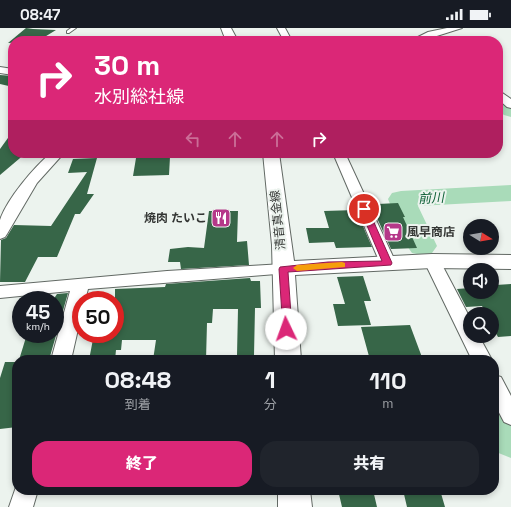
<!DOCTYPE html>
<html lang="ja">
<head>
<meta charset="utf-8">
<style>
	:root { --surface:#171b24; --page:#20242c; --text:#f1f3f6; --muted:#9ea1a6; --accent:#db2777 }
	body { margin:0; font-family:"Space Grotesk","Noto Sans JP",sans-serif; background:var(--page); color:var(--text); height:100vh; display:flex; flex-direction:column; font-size:15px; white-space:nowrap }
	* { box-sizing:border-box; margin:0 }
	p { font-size:13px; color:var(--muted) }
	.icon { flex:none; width:22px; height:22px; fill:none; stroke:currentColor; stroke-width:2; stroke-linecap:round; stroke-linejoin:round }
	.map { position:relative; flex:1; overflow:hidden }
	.sheet { position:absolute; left:12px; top:327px; width:487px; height:140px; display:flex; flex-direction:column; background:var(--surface); border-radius:16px; box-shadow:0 2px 6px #0003 }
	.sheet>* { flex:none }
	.top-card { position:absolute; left:8px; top:8px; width:495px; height:122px; border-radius:16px; box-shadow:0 2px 6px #0003; background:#db2777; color:#fff; overflow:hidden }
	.needle { width:26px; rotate:101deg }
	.buttons { position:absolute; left:463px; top:191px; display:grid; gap:8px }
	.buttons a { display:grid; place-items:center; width:36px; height:36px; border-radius:50%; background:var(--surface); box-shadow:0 2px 6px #0003; font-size:20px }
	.speed { position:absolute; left:12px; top:263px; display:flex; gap:8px; font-size:20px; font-weight:700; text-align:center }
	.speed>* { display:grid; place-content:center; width:52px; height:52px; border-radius:50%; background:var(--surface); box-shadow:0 2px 6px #0003; line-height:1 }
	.speed small { font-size:10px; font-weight:400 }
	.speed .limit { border:6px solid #d22; background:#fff; color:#111 }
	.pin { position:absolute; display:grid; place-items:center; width:34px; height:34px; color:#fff; margin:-17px; border:2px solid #fff; border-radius:50%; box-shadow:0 1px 4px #0007 }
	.me { position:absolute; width:44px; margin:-22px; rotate:357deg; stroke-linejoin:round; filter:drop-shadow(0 0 3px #0008) }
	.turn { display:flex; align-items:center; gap:14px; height:84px; padding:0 20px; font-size:18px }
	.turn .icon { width:52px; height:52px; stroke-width:2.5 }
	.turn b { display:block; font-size:28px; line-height:34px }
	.lanes { display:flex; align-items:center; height:38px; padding:0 20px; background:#0003; justify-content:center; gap:20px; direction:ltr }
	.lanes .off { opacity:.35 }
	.eta { display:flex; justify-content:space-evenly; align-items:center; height:68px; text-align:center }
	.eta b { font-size:24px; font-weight:800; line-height:28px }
	.action { display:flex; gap:8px; margin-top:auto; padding:8px 20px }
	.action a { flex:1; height:46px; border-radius:16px; background:var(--accent); color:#fff; font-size:16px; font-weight:800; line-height:46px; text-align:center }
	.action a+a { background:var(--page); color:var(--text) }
	.status { display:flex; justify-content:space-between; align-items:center; height:28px; padding:0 20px; background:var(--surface); direction:ltr }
	.status svg { height:11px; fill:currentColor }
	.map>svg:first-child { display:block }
</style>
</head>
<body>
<div class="status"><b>08:47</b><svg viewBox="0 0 49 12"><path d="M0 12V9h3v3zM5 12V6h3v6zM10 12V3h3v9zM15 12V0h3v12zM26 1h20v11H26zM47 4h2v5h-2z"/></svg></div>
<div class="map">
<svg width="511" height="479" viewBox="0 0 511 479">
	<rect width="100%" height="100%" fill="#ecf3ee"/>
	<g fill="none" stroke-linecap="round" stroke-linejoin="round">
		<!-- river -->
		<path fill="#a9dbb9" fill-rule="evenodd" d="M498 65 505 67 511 72V89L504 87 498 82Z
			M511 157V173L418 178 437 218 432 225 422 227 412 225 407 218 388 171 392 165 401 163Z
			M494 359 508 364 511 370V430L496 424 494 420Z"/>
	</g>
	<!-- building -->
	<path fill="#376648" d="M26 0 33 1 56 2 38 13 8 15Z
		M0 47 13 48V59L0 56Z
		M13 103V125H26L0 147V121Z
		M143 125H160L159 129H170L169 147 133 148 136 130H142Z
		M97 130 87 166H94L80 186H75L57 229H38L25 254H0L1 212 6 210 14 197 51 198 87 144 68 145 73 131Z
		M398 175 405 189H403L417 220 391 221 373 181H380L378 176Z
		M356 182 372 219 336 220 334 214 309 215 306 200H329L324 183Z
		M209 183H238L237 214 247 213 249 237 181 241 180 234H168L170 221 188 219 204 220Z
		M363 248 371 273H364L371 297 338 298 333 276H345L337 249Z
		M492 249 496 257 511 256V308L498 309 492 298V286H486L482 278 466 279 457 261 470 260V264H492Z
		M250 250 251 253H260L261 280H255L254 327H237L238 281H213L212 295H207L206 332H153L156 312H122L121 322H116L115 332H89L94 306H115V261L165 259 166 256Z
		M68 265 49 332H19L27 306H55V269L57 266Z
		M410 297 423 332H370L361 299Z
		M5 334H17V399L0 401V350Z
		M338 462H373L377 479H342Z
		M403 462H440L445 479H407Z"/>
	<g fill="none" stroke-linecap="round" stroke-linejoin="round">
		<!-- service casing -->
		<g stroke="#626964" stroke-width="2">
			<path id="service" d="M71 0H76L69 5H67V3Z"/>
		</g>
		<!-- minor casing -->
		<g stroke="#626964" stroke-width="2">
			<path id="minor" d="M277 0H285L292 13H284Z
				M447 0H462L421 13H410L428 4Z
				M0 39 13 41V47L0 45Z
				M498 62 511 71V80L507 79 498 71Z
				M51 125H64L37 155 7 206 5 209 0 211C0 205 0 197 0 192 7 171 34 139 51 125Z
				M333 125H345L396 235 394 239 388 240 382 239 380 235Z
				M432 228 438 229 440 233 470 290V308H479L492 332H472L424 233 426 229Z
				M283 236 289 237 291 241 289 245 88 261 85 272H81V288L71 332H51L70 263 0 270V258L167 243Z
				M494 347 501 349 511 368V397L504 394 494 375Z
				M17 456V462H38L33 479H9Z"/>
		</g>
		<!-- secondary casing -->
		<g stroke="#626964" stroke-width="2">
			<path id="secondary" d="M221 0H231L238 13H226Z
				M263 125H279L294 233 432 226 511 227V241L432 240 295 247 301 332H275L272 217Z
				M278 462H310L312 479H278Z"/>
		</g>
		<!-- service -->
		<use href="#service" fill="#fff" fill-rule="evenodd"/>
		<!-- minor -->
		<use href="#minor" fill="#fff" fill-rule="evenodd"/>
		<!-- secondary -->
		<use href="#secondary" fill="#fff" fill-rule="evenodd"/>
	</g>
	<!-- route -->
	<path fill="#db2777" stroke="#8e194d" d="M364 179 368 181 392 235 391 237 288 244 292 301 290 303H283L279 241 280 239 328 234 382 233 360 181Z"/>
	<!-- slow -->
	<path fill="#f59e0b" d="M342 234 345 235V239L297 243 293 240 297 237Z"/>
	<!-- icons -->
	<defs>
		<g id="restaurant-square" transform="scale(1)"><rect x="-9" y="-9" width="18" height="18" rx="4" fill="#b53889" stroke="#ecf3ee"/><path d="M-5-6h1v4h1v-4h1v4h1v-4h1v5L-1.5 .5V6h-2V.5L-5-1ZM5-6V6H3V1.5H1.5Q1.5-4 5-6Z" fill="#fff"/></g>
		<g id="supermarket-square" transform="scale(1)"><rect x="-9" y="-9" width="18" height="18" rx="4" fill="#b53889" stroke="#ecf3ee"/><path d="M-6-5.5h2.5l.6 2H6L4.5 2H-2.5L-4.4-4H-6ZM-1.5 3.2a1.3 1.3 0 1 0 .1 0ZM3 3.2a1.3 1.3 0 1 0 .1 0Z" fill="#fff"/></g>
	</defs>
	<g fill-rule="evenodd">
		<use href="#restaurant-square" x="221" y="190"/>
		<use href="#supermarket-square" x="393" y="204"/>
	</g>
	<g text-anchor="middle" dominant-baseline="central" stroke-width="4" stroke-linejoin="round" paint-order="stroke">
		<!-- poi labels -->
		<g font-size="12" font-weight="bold" fill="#333533" stroke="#ecf3ee" text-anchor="end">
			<text x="207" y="190">焼肉 たいこ</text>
			<text x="407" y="204" text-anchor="start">風早商店</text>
		</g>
		<!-- street labels -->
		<g font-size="12" fill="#333533" stroke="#ecf3ee">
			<text transform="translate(278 192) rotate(-96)">清音真金線</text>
		</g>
		<!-- water labels -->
		<g font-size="13" font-style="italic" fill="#0d5f36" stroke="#ecf3ee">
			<text transform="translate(431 170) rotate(-3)">前川</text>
		</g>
	</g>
</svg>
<div class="buttons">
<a><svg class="needle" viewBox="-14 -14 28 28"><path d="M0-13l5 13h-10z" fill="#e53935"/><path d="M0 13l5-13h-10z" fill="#9ea1a6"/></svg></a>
<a><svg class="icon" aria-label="sound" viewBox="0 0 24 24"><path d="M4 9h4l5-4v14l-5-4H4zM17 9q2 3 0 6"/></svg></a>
<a><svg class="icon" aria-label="search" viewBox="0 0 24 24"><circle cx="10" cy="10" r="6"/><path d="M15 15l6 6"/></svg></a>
</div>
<div class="speed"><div>45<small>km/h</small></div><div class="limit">50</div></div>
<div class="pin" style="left:364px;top:181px;background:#d93025"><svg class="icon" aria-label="arrive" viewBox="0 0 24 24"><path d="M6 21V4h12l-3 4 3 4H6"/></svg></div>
<svg class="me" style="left:286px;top:301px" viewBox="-20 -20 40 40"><circle r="19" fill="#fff"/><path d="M0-13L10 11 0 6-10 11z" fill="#db2777"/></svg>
<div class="top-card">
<div class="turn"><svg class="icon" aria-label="right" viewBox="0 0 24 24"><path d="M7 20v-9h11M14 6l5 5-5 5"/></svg><div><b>30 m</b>水別総社線</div></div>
<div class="lanes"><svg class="icon off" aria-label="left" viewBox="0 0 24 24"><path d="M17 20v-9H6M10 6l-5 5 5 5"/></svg><svg class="icon off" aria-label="ahead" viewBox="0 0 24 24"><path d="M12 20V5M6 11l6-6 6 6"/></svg><svg class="icon off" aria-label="ahead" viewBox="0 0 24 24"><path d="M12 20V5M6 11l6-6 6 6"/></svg><svg class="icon" aria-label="right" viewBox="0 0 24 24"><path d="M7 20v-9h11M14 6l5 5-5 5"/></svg></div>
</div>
<section class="sheet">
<div class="eta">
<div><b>08:48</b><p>到着</p></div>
<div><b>1</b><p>分</p></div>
<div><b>110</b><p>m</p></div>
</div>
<div class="action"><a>終了</a><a>共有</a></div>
</section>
</div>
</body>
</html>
